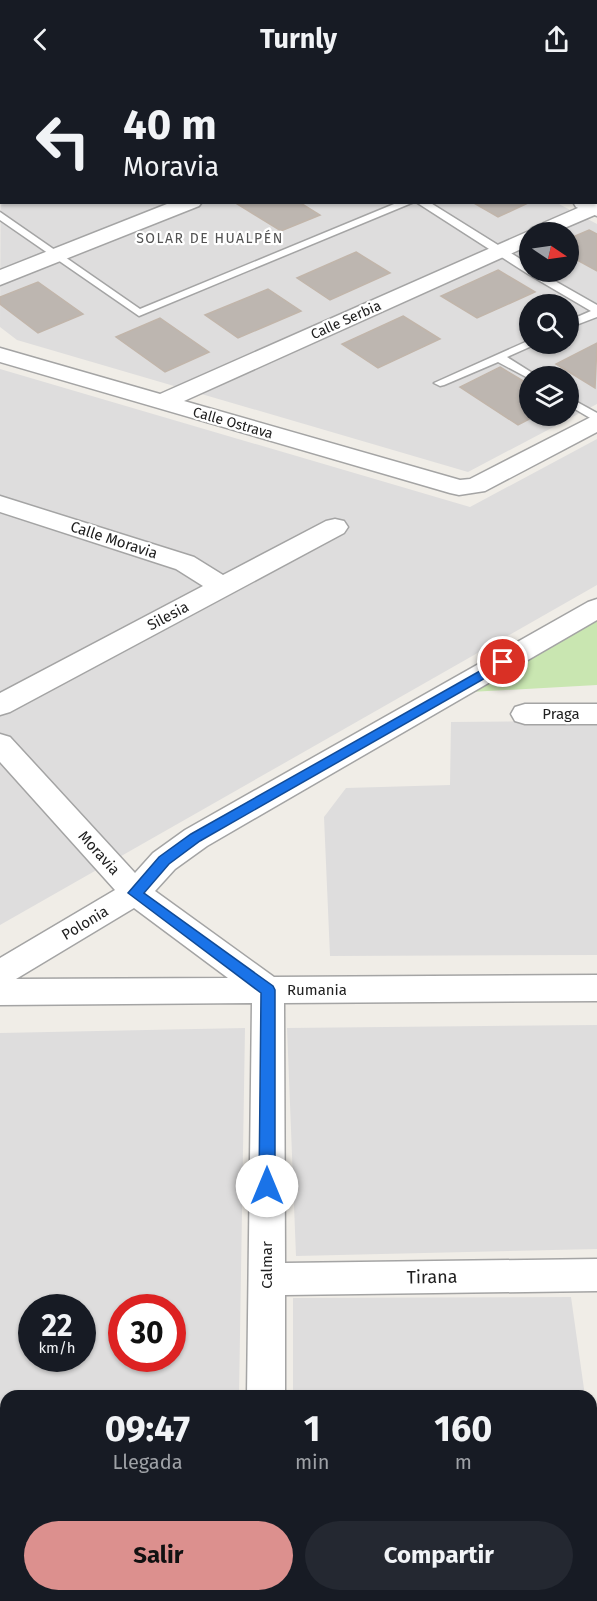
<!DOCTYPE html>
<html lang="es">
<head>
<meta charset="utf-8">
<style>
	:root { --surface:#171b24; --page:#242831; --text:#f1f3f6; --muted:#9ea1a6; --accent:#dc908e }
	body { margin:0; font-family:"Fira Sans",sans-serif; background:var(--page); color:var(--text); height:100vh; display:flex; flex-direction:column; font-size:22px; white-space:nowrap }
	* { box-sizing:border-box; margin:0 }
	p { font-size:20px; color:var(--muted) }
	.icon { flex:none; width:33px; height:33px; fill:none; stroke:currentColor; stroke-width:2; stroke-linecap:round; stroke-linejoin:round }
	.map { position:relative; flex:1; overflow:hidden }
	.sheet { position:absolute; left:0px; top:1312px; width:597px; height:212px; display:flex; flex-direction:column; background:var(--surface); border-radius:18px 18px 0 0; box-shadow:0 2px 4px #0004 }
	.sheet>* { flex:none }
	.guide { position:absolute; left:0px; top:0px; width:597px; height:126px; box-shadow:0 2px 4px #0004; background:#171b24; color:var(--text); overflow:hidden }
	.needle { width:39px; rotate:103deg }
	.buttons { position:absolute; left:519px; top:144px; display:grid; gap:12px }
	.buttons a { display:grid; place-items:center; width:60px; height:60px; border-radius:50%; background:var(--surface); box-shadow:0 2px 4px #0004; font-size:30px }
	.speed { position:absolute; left:18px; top:1216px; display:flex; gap:12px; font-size:30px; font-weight:700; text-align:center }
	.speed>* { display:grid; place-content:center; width:78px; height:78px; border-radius:50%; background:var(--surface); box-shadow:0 2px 4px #0004; line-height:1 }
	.speed small { font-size:15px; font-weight:400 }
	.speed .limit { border:9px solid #d22; background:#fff; color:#111 }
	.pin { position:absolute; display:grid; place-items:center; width:51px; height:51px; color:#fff; margin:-26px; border:3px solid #fff; border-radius:50%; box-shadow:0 2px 6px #0007 }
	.me { position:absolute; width:66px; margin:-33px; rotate:0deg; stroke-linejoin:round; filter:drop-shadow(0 0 4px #0008) }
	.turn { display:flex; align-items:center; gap:21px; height:126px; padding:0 24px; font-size:27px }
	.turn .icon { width:78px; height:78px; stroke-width:2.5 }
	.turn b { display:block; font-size:42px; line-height:51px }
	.eta { display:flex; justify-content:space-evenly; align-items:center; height:102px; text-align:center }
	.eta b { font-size:36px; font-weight:700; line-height:42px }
	.cta { display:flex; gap:12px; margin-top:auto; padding:12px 24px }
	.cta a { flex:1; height:69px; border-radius:36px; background:var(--accent); color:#111; font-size:24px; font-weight:700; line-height:69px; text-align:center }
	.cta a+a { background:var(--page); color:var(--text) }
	header { display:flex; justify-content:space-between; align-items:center; height:78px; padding:0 24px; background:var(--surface); font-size:27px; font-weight:700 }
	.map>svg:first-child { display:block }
</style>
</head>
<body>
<header><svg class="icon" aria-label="back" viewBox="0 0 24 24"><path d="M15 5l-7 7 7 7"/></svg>Turnly<svg class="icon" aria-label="share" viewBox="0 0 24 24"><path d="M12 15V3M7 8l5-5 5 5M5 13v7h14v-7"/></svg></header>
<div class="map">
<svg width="597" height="1523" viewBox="0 0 597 1523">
	<rect width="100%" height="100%" fill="#f0ede7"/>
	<!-- residential -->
	<path fill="#dedddd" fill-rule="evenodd" d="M1 51 2 124 557 125 597 146V326L468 394 17 262 0 249ZM530 154H568V194H530ZM530 226H568V266H530ZM530 298H568V338H530Z
		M0 291 470 429 597 361V507L0 847Z
		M597 643V877L330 878 324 739 346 710 450 707 451 644Z
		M597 947V1171L296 1178 287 950Z
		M245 950 239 1318H6V1405H0V955ZM32 1230H82V1281H32ZM122 1230H172V1281H122Z
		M571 1219 585 1318H293V1220Z
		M591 1359 597 1400V1523H292V1518H591Z
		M0 1455H6V1518H237V1523H0Z"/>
	<!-- grass -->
	<path fill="#c9e6b1" d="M597 541V607L470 614Z"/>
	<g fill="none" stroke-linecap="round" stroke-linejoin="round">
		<!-- canal -->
		<path fill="#abcdda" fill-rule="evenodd" d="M68 0H96L67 2Z
			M0 21H2V37H0Z"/>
	</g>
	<!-- building -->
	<path fill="#bdb6b0" stroke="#c1b5aa" stroke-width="1.5" d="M234 124H299L320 137 281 153Z
		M472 124H530L498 139Z
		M589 152 597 156V193L568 177V161Z
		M356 174 390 195 330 222 297 200Z
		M498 192 535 214 477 240 441 218Z
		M38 204 83 236 38 255 0 226V219Z
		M268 211 301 233 238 260 205 237Z
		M403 238 440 261 378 290 342 266Z
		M160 240 209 274 165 294 116 259Z
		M597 265 595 310 556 286Z
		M500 289 530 307V338H535L518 347 460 309Z"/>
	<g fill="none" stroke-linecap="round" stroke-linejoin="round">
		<!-- service casing -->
		<g stroke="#a4a4a4" stroke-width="3">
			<path id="service" d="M211 0H222L223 2H212Z
				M0 113H2V119H0Z
				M399 124H414L139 238 0 142V134L140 231Z
				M416 124H429L530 187V194H539L597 227V239L568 250V243L591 233 528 196Z
				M530 262V266H535L534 267 507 279 534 296 535 298H530V301L498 284 444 307 440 308 434 305Z
				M568 319 597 335V344L568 327Z"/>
		</g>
		<!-- minor casing -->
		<g stroke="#a4a4a4" stroke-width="3">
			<path id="minor" d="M103 0H124L102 2Z
				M0 34H2V46H0Z
				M172 124H202L199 128 0 207V192Z
				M597 125V136L555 154H530V167L184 323 460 402 470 401 589 340 597 338V354L485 413 459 417 450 415 0 284V270L160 316 529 153 532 150 587 126Z
				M0 418 194 479 223 497 326 443 335 441 344 443 348 449 344 455 10 634 0 637V615L203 508 176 491 0 434Z
				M597 521V542L207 768 175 791 155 813 274 899 597 897V923L284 925 285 1185 597 1181V1213L285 1217V1318H247L252 925 0 927V880L115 812 0 684V656L10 659 135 795 153 775 185 752 588 524ZM134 830 228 900 16 901Z
				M525 626H597V646H525L515 643 511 636 515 629Z
				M0 1413H6V1451H0Z
				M245 1518H287V1523H245Z"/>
		</g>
		<!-- tertiary casing -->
		<g stroke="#a4a4a4" stroke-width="3">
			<path id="tertiary" d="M349 0H371L372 2H350Z
				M596 121 597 138 576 129 573 124H596Z"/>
		</g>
		<!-- service -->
		<use href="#service" fill="#fff" fill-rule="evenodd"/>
		<!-- minor -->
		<use href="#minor" fill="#fff" fill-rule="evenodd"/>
		<!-- tertiary -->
		<use href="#tertiary" fill="#fff" fill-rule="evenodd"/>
	</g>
	<!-- route -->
	<path fill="#1a73e8" stroke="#114b97" stroke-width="1.5" d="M503 580 509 584 508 587 200 763 169 786 144 815 273 908 275 912V1108L273 1113 267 1115 261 1113 259 1108 261 915 128 815 159 779 191 756Z"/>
	<g text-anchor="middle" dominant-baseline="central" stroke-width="4.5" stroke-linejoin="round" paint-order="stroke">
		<!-- far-neighbourhood labels -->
		<g font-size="14" letter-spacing="1.5" fill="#535353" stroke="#fff">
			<text x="210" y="160">SOLAR DE HUALPÉN</text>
		</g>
		<!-- far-street labels -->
		<g font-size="14" fill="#202020" stroke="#fff">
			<text transform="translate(346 242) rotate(-24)">Calle Serbia</text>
			<text transform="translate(233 345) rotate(16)">Calle Ostrava</text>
		</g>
		<!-- street labels -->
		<g font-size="15" fill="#202020" stroke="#fff">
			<text transform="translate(114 462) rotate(18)">Calle Moravia</text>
			<text transform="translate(168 538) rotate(-28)">Silesia</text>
			<text x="561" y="636">Praga</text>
			<text transform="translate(99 775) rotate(48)">Moravia</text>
			<text transform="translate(85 845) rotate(-31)">Polonia</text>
			<text x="317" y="912">Rumania</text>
			<text transform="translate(267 1187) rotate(-90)">Calmar</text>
		</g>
		<!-- near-street labels -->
		<g font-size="18" fill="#202020" stroke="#fff">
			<text transform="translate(432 1199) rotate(-1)">Tirana</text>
		</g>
	</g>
</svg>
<div class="buttons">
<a><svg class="needle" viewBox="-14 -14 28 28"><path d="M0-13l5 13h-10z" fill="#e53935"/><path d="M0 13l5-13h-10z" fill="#9ea1a6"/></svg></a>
<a><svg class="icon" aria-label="search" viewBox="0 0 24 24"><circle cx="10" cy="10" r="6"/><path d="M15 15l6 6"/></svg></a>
<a><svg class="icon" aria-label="layers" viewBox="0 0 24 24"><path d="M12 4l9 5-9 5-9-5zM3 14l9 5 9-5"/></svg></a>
</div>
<div class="speed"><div>22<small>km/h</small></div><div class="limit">30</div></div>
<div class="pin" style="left:503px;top:584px;background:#d93025"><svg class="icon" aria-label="arrive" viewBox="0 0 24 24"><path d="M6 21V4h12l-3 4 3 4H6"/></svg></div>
<svg class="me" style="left:267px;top:1108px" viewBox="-20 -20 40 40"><circle r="19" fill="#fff"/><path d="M0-13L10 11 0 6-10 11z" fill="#1a73e8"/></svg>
<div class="guide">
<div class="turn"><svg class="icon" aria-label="left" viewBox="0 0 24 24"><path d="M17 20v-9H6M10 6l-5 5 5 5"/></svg><div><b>40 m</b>Moravia</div></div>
</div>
<section class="sheet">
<div class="eta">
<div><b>09:47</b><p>Llegada</p></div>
<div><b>1</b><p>min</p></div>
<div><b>160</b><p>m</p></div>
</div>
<div class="cta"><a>Salir</a><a>Compartir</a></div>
</section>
</div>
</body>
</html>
